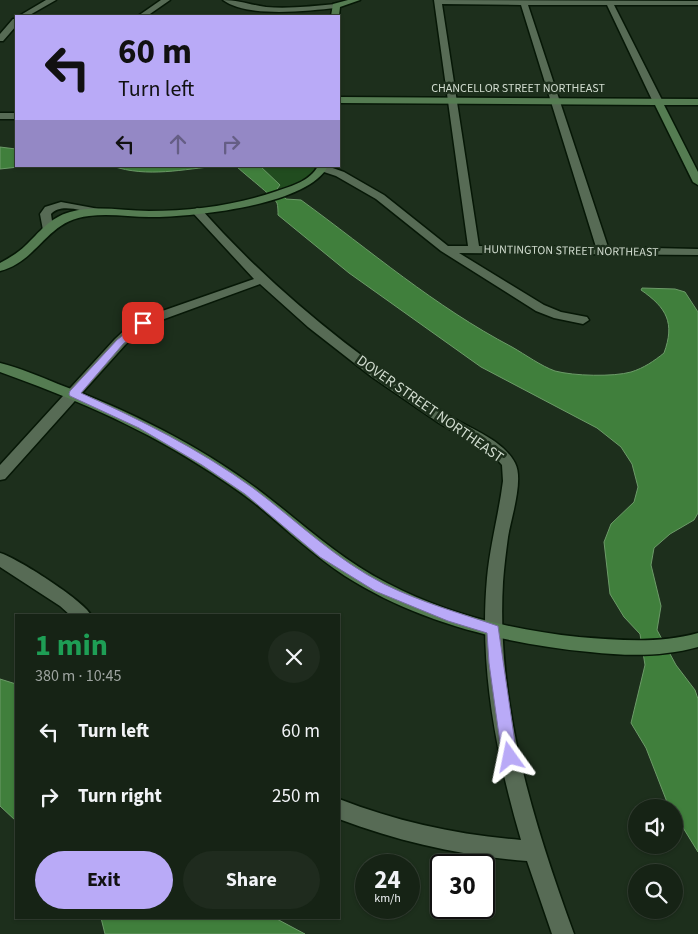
<!DOCTYPE html>
<html lang="en">
<head>
<meta charset="utf-8">
<style>
	:root { --surface:#162315; --page:#1f2b1e; --text:#f1f3f6; --muted:#9ea4a0; --line:#354034; --accent:#b9aaf7 }
	body { margin:0; font-family:"Source Sans 3",sans-serif; background:var(--page); color:var(--text); height:100vh; display:flex; flex-direction:column; font-size:19px; white-space:nowrap }
	* { box-sizing:border-box; margin:0 }
	p { font-size:16px; color:var(--muted) }
	.icon { flex:none; width:28px; height:28px; fill:none; stroke:currentColor; stroke-width:2; stroke-linecap:round; stroke-linejoin:round }
	.map { position:relative; flex:1; overflow:hidden }
	.panel { position:absolute; left:15px; top:614px; width:325px; height:305px; display:flex; flex-direction:column; background:var(--surface); border-radius:0px; box-shadow:0 1px 4px #0004,0 0 0 1px var(--line) }
	.panel>* { flex:none }
	.banner { position:absolute; left:15px; top:15px; width:325px; height:152px; border-radius:0px; box-shadow:0 1px 4px #0004,0 0 0 1px var(--line); background:#b9aaf7; color:#111; overflow:hidden }
	.controls { position:absolute; left:628px; top:799px; display:grid; gap:10px }
	.controls a { display:grid; place-items:center; width:55px; height:55px; border-radius:50%; background:var(--surface); box-shadow:0 1px 4px #0004,0 0 0 1px var(--line); font-size:25px }
	.speed { position:absolute; left:355px; top:854px; display:flex; gap:10px; font-size:25px; font-weight:700; text-align:center }
	.speed>* { display:grid; place-content:center; width:65px; height:65px; border-radius:50%; background:var(--surface); box-shadow:0 1px 4px #0004,0 0 0 1px var(--line); line-height:1 }
	.speed small { font-size:12px; font-weight:400 }
	.speed .limit { border:2px solid #111; border-radius:8px; background:#fff; color:#111 }
	.pin { position:absolute; display:grid; place-items:center; width:42px; height:42px; color:#fff; margin:-21px; border-radius:10px; box-shadow:0 2px 8px #0006 }
	.me { position:absolute; width:55px; margin:-28px; rotate:348deg; stroke-linejoin:round; filter:drop-shadow(0 0 4px #0008) }
	.turn { display:flex; align-items:center; gap:18px; height:105px; padding:0 20px; font-size:22px }
	.turn .icon { width:65px; height:65px; stroke-width:2.5 }
	.turn b { display:block; font-size:35px; line-height:42px }
	.lanes { display:flex; align-items:center; height:48px; padding:0 20px; background:#0003; justify-content:center; gap:25px; direction:ltr }
	.lanes .off { opacity:.35 }
	.round { display:grid; place-items:center; flex:none; width:52px; height:52px; border-radius:26px; background:var(--page) }
	.headline { display:flex; align-items:center; justify-content:space-between; height:85px; padding:0 20px }
	h1 { font-size:30px; font-weight:700; line-height:38px; color:#1e9e55 }
	.cta { display:flex; gap:10px; margin-top:auto; padding:10px 20px }
	.cta a { flex:1; height:58px; border-radius:30px; background:var(--accent); color:#111; font-size:20px; font-weight:700; line-height:58px; text-align:center }
	.cta a+a { background:var(--page); color:var(--text) }
	ul { padding:0; list-style:none }
	li { display:flex; align-items:center; gap:15px; height:65px; padding:0 20px }
	li div { flex:1 }
	li b { display:block; font-size:19px }
	li em { font-style:normal }
	.map>svg:first-child { display:block }
</style>
</head>
<body>
<div class="map">
<svg width="698" height="934" viewBox="0 0 698 934">
	<rect width="100%" height="100%" fill="#1d2f1c"/>
	<!-- green -->
	<path fill="#214c1f" d="M260 166H315C312 181 291 186 279 191L277 189 279 186Z"/>
	<!-- water -->
	<path fill="#407f3c" stroke="#6c9b68" d="M0 147 16 149V166H28L0 169Z
		M112 166H219C183 169 148 178 112 166Z
		M236 166H260L280 185 277 189 286 199 301 200C371 251 434 306 512 347 526 355 541 366 555 371 574 376 613 377 631 372 644 368 654 361 664 353 675 323 667 308 641 290L642 288 675 289 685 292 698 312V513L694 520 670 534 654 548 651 565 661 606 657 630 676 665 695 690 698 699V852L674 813V808L671 807 667 802 646 748 631 723 645 665 640 634 624 617 610 594 604 542 611 524 634 502 638 487 632 464 621 447 597 428 481 367 349 273 278 215C278 212 278 206 277 203 274 197 243 173 236 166Z
		M0 679 16 684V821L0 806Z
		M101 918H275L305 934H105Z"/>
	<g fill="none" stroke-linecap="round" stroke-linejoin="round">
		<!-- street casing -->
		<g stroke="#061706" stroke-width="3">
			<path id="street" d="M46 0H56L28 16H19Z
				M161 0H170L147 16H138Z
				M223 0C238 0 251 5 266 7 289 9 313 6 336 4L340 6 336 8C307 11 247 18 223 0Z
				M434 0 698 1V5H614L663 102 658 105 653 102 607 5H528L608 247 698 249V255L459 253 544 305 561 312 587 317 589 320 583 324 554 318 536 311 441 251 376 199 336 176 318 170V166H327L344 172 384 195 448 246H468ZM442 4 521 5 596 247 479 246Z
				M13 19H16V26L3 41H0V34Z
				M0 113H16V119H0Z
				M61 202 99 209 100 211 95 214C82 211 61 203 51 214L53 228 47 231 43 230 40 214 45 207Z
				M197 208 201 209C272 289 353 354 443 412 465 427 502 438 515 463 524 480 511 518 508 537 506 552 504 567 503 582 496 703 533 822 574 934H552L527 861C462 856 400 842 339 819V799C398 822 458 835 521 840 496 755 479 666 487 578 490 545 499 513 503 481L502 465 493 455 439 423 372 377 308 327 260 284 156 322 141 330 125 345 5 479 0 480V465L115 339 131 324 148 316 254 279 193 213 192 211Z
				M0 553C17 558 83 600 91 615H70L60 606 0 567Z"/>
		</g>
		<!-- secondary casing -->
		<g stroke="#061706" stroke-width="3">
			<path id="secondary" d="M348 0H360L340 7 339 16H331L333 4Z
				M339 97 698 99V105H664L698 172V185L693 182 655 105 339 103Z
				M318 166H328C308 206 191 217 150 217 130 217 109 213 89 216 46 220 39 261 0 271V263C9 258 18 253 25 246 40 232 49 218 70 212 96 205 123 211 149 211 193 211 236 205 277 191 292 186 310 181 318 166Z
				M0 363C20 368 39 376 58 384 128 410 196 444 256 488 300 521 338 558 387 583 446 614 513 630 579 637 619 640 658 644 698 633V647C662 657 627 656 590 652 505 644 417 622 345 576 313 555 286 529 257 505 238 490 217 476 196 463 134 424 69 397 0 372Z"/>
		</g>
		<!-- street -->
		<use href="#street" fill="#576b55" fill-rule="evenodd"/>
		<!-- secondary -->
		<use href="#secondary" fill="#557c52" fill-rule="evenodd"/>
	</g>
	<!-- route -->
	<path fill="#b9aaf7" stroke="#786ea1" d="M143 320 148 323 146 325 123 344 81 393C141 420 199 449 253 488 297 521 335 559 384 584 420 602 460 613 498 626L517 757 515 762 510 764 504 762 502 757 489 663 487 633 448 621 375 591 320 557 245 494 202 465 139 428 70 396 69 394 70 391 117 340Z"/>
	<g text-anchor="middle" dominant-baseline="central" stroke-width="5" stroke-linejoin="round" paint-order="stroke">
		<!-- far-street labels -->
		<g font-size="12" fill="#d1dccf" stroke="#1d2f1c">
			<text x="518" y="88">CHANCELLOR STREET NORTHEAST</text>
			<text transform="translate(571 251) rotate(1)">HUNTINGTON STREET NORTHEAST</text>
		</g>
		<!-- street labels -->
		<g font-size="15" fill="#d1dccf" stroke="#1d2f1c">
			<text transform="translate(430 409) rotate(35)">DOVER STREET NORTHEAST</text>
		</g>
	</g>
</svg>
<div class="controls">
<a><svg class="icon" aria-label="sound" viewBox="0 0 24 24"><path d="M4 9h4l5-4v14l-5-4H4zM17 9q2 3 0 6"/></svg></a>
<a><svg class="icon" aria-label="search" viewBox="0 0 24 24"><circle cx="10" cy="10" r="6"/><path d="M15 15l6 6"/></svg></a>
</div>
<div class="speed"><div>24<small>km/h</small></div><div class="limit">30</div></div>
<div class="pin" style="left:143px;top:323px;background:#d93025"><svg class="icon" aria-label="arrive" viewBox="0 0 24 24"><path d="M6 21V4h12l-3 4 3 4H6"/></svg></div>
<svg class="me" style="left:510px;top:757px" viewBox="-20 -20 40 40"><path d="M0-17L14 15 0 8-14 15z" fill="#b9aaf7" stroke="#fff" stroke-width="4"/></svg>
<div class="banner">
<div class="turn"><svg class="icon" aria-label="left" viewBox="0 0 24 24"><path d="M17 20v-9H6M10 6l-5 5 5 5"/></svg><div><b>60 m</b>Turn left</div></div>
<div class="lanes"><svg class="icon" aria-label="left" viewBox="0 0 24 24"><path d="M17 20v-9H6M10 6l-5 5 5 5"/></svg><svg class="icon off" aria-label="ahead" viewBox="0 0 24 24"><path d="M12 20V5M6 11l6-6 6 6"/></svg><svg class="icon off" aria-label="right" viewBox="0 0 24 24"><path d="M7 20v-9h11M14 6l5 5-5 5"/></svg></div>
</div>
<section class="panel">
<div class="headline"><div><h1>1 min</h1><p>380 m · 10:45</p></div><a class="round"><svg class="icon" aria-label="close" viewBox="0 0 24 24"><path d="M6 6l12 12M18 6L6 18"/></svg></a></div>
<ul>
<li><svg class="icon" aria-label="left" viewBox="0 0 24 24"><path d="M17 20v-9H6M10 6l-5 5 5 5"/></svg><div><b>Turn left</b></div><em>60 m</em></li>
<li><svg class="icon" aria-label="right" viewBox="0 0 24 24"><path d="M7 20v-9h11M14 6l5 5-5 5"/></svg><div><b>Turn right</b></div><em>250 m</em></li>
</ul>
<div class="cta"><a>Exit</a><a>Share</a></div>
</section>
</div>
</body>
</html>
